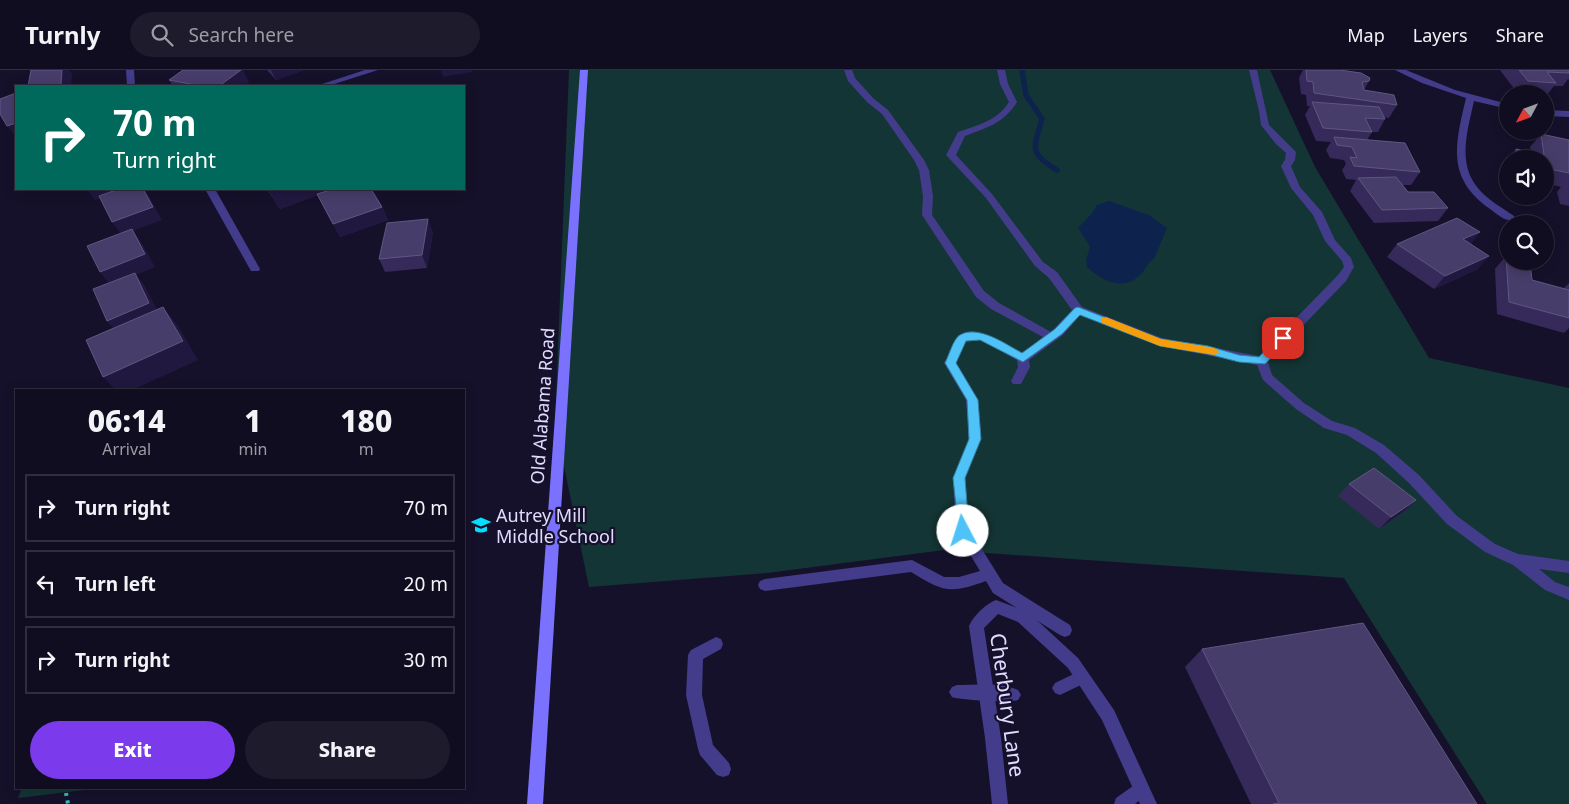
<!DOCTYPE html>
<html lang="en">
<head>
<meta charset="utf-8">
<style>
	:root { --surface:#100d20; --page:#1e1b2d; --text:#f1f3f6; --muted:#9c9ca5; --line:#302d3e; --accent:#7c3aed }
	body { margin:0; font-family:"Noto Sans",sans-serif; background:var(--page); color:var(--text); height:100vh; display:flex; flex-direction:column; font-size:19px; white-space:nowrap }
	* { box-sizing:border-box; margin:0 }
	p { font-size:16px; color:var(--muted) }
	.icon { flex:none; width:28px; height:28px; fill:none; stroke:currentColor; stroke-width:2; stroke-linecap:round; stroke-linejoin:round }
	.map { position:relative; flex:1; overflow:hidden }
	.details { position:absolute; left:15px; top:319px; width:450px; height:400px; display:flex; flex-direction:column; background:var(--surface); border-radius:0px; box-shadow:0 2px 12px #0003,0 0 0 1px var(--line) }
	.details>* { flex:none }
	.top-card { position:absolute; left:15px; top:15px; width:450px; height:105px; border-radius:0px; box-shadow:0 2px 12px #0003,0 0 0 1px var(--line); background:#00695c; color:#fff; overflow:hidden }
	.needle { width:32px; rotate:229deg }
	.controls { position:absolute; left:1499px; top:15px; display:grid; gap:10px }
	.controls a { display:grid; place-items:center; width:55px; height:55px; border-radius:50%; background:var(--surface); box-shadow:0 2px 12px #0003,0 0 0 1px var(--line); font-size:25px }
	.pin { position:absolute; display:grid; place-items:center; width:42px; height:42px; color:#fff; margin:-21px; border-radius:10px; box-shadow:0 2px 8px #0006 }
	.me { position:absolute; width:55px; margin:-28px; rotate:355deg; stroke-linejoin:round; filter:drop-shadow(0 0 4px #0008) }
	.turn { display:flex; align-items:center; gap:18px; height:105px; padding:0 15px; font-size:22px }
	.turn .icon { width:65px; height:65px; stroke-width:2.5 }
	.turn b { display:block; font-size:35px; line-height:42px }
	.eta { display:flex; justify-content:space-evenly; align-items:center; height:85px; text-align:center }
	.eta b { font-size:30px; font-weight:800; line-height:35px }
	.button { display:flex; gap:10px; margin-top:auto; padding:10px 15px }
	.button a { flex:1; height:58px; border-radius:30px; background:var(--accent); color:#fff; font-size:20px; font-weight:800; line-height:58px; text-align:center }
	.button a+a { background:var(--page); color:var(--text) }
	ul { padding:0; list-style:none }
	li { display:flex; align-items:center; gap:15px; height:68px; margin:0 10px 8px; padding:0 5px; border:2px solid var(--line); border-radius:0px }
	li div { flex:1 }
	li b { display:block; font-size:19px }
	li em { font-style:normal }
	header { display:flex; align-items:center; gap:30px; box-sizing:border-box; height:70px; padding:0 25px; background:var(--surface); border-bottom:1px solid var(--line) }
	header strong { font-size:24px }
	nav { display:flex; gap:28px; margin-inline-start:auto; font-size:18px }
	.search { width:350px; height:45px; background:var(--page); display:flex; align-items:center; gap:12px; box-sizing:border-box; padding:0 18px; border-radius:28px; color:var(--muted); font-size:19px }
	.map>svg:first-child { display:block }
</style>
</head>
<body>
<header>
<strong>Turnly</strong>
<div class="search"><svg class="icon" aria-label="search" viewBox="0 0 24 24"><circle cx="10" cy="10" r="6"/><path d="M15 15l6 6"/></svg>Search here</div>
<nav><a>Map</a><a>Layers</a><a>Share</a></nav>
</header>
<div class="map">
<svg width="1569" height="734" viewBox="0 0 1569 734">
	<rect width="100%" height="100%" fill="#16112b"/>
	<!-- green -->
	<path fill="#143535" d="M569 0H1270L1315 97 1429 288 1569 318V734H1487L1344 508 944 480 767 503 589 517 555 353Z
		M22 718H101L18 728Z"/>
	<!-- water -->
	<path fill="#0d234e" d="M1109 131 1149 145 1167 158 1154 189C1147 193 1147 197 1142 203 1126 222 1103 212 1087 197L1086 190 1090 177 1078 158 1093 142 1097 135Z"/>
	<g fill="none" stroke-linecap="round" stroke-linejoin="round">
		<!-- stream -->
		<path stroke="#0d234e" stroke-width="5.5" d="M1022 0 1026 25 1042 49C1034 78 1028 83 1057 100"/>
		<!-- path -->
		<path stroke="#30beba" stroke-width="4" stroke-dasharray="3 4.5" stroke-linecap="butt" d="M66 723 68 734"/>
		<!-- lane -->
		<path fill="#423c8a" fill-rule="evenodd" d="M844 0H852L855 8 873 28 888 40 924 90 929 100 933 126 932 145 984 221 999 233 1051 262 1072 240 1049 208 1035 196 986 128 946 85 958 62C978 55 997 51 1009 32L1000 14 997 0H1005L1008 14 1017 32C1003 54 988 57 965 66L956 85 992 124 1043 192 1057 202 1082 237 1162 268 1259 286 1338 205 1344 197 1342 191 1325 171 1313 145 1291 118 1281 96 1285 90 1286 83 1276 74 1261 55 1259 41 1249 0H1257L1269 55 1296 82 1295 90 1291 96 1300 117 1322 142 1335 170 1351 188 1354 197 1346 211 1268 292 1272 305 1304 333 1332 351 1355 358 1384 375 1419 405 1457 446 1495 474 1518 484 1569 491V503L1539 499 1555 512 1569 517V530L1545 520 1513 495 1485 482 1447 454 1409 413 1376 383 1347 365 1324 358 1296 339 1263 310 1257 295 1160 276 1080 245 1063 265 1029 290 1030 297 1021 314H1013L1011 311 1018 297 1017 290 980 270 966 272 956 293 978 330 981 369 965 408 970 460 1003 513 1070 555 1072 560 1070 565 1065 567 1060 565 993 523 986 511C950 524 943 522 911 502L765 521 760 519 758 515 760 511 765 509 912 490 944 507H959L980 501 956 461 953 408 969 369 966 330 944 293 958 265C984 257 1000 271 1022 283L1043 267 991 239 976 227 922 145 923 126 919 100 914 90 882 44 867 32 848 11Z
			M716 567 721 569 723 574 721 579 703 589 702 625 713 675 729 693 731 699 729 705 723 707 717 705 700 685 698 679 686 625 688 585 691 580Z
			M1082 600 1087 602 1090 607 1087 612 1060 625 1055 623 1052 618 1055 613Z
			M957 615C977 615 1000 612 1018 620L1021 625 1018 630C1012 633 959 630 952 627L949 622 952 617Z
			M1140 711 1146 713 1148 719 1146 725 1135 734H1114L1116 728Z"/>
		<!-- street -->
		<path fill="#423c8a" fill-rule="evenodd" d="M126 0H134L135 16H127Z
			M365 0H378L328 16H316Z
			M1395 0H1406L1455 20 1508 34V39L1474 31C1468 59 1457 92 1477 117 1486 129 1501 137 1514 146V150C1505 152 1497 144 1490 139 1446 108 1455 75 1466 28L1422 13Z
			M1545 40 1569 41V47L1545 46Z
			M205 119H215L260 199 259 201H251Z
			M996 530 1028 542 1078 588 1114 640 1157 734H1140L1102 650 1068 598 1018 552 998 544 984 558 1001 668 1008 734H992L985 668 969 556C973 546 986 534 996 530Z"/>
		<!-- secondary -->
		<path fill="#7a72ff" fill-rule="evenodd" d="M580 0H588L543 734H527Z"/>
	</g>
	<!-- wall -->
	<path fill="#352a59" d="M267 0H304L276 10Z
		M1303 0H1340L1369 11 1364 20 1397 35 1389 48 1384 47 1385 49 1378 62H1372L1367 70 1420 102 1411 115H1402L1408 122 1448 138 1438 151 1374 153 1350 121 1356 110 1346 109 1342 100 1346 94 1344 90 1330 88 1326 80 1331 72 1316 71 1305 45 1310 36H1307L1306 25 1301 24 1299 8Z
		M1500 0H1569V10L1568 9 1563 16H1554L1546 26 1545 25V24H1518Z
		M169 10 249 12 243 16H173Z
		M1541 64 1569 70V136L1560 134 1557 122 1561 117 1545 113V89H1508L1516 79 1531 83 1530 77Z
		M1508 90V105L1506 92Z
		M267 119H371L382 137 388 150 340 167 318 125 280 139Z
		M433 162 427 198 385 202 379 189Z
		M1397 174H1470L1478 199 1434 219 1387 187Z
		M1506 186 1532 210 1563 219 1569 213V258L1564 263 1497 244 1495 199Z
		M1349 414 1416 430 1403 442 1379 459 1338 426Z
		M1202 579 1477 734H1251L1185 597Z"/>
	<!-- shaded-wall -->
	<path fill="#21183f" d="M62 0H69L72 4 71 16H48Z
		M241 0H243L249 12 243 16H219Z
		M271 0H304L276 10Z
		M441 0H471L472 2 443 7Z
		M16 53V67L7 56Z
		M87 119H125L95 130Z
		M143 119H144L148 125 162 150 133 161 141 172 155 197 136 205 145 216 160 246 118 264 107 251 110 215 100 202 122 165 112 152Z
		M274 119H335L280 139 269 121Z
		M382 137 388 150 340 167 333 154Z
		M428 149 433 162 427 198 422 185Z
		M1480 162 1470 175 1463 169Z
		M1489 186 1478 199 1434 219 1445 206Z
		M163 237 178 256 198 290 132 320H116L103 307Z
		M1416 430 1403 442 1379 459 1391 447Z"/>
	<!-- building -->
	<path fill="#473d6a" stroke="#605682" d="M31 0H62L61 14 48 16H43L42 15 38 16H28Z
		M183 0H241L219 16H201L169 10Z
		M1306 0H1340L1361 3 1370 8 1369 11 1362 12 1364 20 1394 25 1397 35 1314 23 1313 12 1307 11Z
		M1519 0H1569V3L1547 2 1556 13 1528 11Z
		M16 23V53L7 56 0 44V29Z
		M1312 32 1379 37 1385 49 1365 48 1372 62 1323 58Z
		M1541 64 1569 70V103L1545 98V89H1517L1516 79 1544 85Z
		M1334 67 1405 73 1420 102 1354 96 1350 87 1357 88 1352 77 1337 75Z
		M1396 107 1408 122H1434L1448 138 1382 140 1358 108Z
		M119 119H143L153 137 112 152 99 126Z
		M334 119H371L382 137 333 154 317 124Z
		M1457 148 1480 162 1463 169 1489 186 1445 206 1397 174Z
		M428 149 422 185 379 189 387 153Z
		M132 159 145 184 100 202 87 176Z
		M1506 186H1508V191L1530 192 1532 210 1569 220V248L1509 232Z
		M135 203 149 233 107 251 93 219Z
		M163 237 183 271 103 307 86 270Z
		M1374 398 1416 430 1391 447 1349 414Z
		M1363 553 1477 734H1273L1279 733 1202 579Z"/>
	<!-- route -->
	<path fill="#4fc3f7" stroke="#337fa1" d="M1078 237 1161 269 1208 276 1239 285 1259 287 1280 265 1283 264 1289 268 1265 294 1239 292 1208 284 1160 276 1080 245 1062 264 1023 292 980 270 966 271 956 293 978 330 981 369 965 408 969 461 967 464 963 466 959 464 953 408 969 369 967 330 945 293C949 286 953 269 960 265 978 254 1007 275 1022 283L1055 259 1075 238Z"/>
	<!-- slow -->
	<path fill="#f59e0b" d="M1106 247 1161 269 1214 278 1220 282 1214 285 1160 276 1102 253V248Z"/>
	<!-- icons -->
	<defs>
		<g id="school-bare" transform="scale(1.5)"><path d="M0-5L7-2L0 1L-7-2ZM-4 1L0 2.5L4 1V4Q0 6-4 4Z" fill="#07deff" stroke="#16112b" stroke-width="2.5" paint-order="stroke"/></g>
	</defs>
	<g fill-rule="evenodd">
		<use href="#school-bare" x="481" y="455"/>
	</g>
	<g text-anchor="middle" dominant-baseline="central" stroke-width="4.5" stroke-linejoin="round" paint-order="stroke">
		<!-- street labels -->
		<g font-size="18" fill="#e1dbff" stroke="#16112b">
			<text transform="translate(542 336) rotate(-86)">Old Alabama Road</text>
		</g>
		<!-- poi labels -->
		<g font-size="18" fill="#e1dbff" stroke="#16112b" text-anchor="start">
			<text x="496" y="445">Autrey Mill<tspan x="496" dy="21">Middle School</tspan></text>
		</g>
		<!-- near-street labels -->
		<g font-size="21" fill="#e1dbff" stroke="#16112b">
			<text transform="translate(1008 635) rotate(82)">Cherbury Lane</text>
		</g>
	</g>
</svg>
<div class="controls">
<a><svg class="needle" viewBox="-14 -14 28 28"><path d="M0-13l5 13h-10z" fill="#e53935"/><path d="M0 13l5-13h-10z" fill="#9c9ca5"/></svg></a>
<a><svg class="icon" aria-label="sound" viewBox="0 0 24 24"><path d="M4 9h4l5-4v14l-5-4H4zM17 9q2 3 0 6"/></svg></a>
<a><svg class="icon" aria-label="search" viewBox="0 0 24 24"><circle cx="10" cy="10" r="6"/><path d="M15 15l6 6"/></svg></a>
</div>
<div class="pin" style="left:1283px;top:268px;background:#d93025"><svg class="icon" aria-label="arrive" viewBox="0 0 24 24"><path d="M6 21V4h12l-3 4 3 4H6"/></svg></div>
<svg class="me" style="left:963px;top:461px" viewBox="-20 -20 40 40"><circle r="19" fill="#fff"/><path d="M0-13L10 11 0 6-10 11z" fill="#4fc3f7"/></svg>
<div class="top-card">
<div class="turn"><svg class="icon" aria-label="right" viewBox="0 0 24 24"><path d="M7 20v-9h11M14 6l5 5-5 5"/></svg><div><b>70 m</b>Turn right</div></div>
</div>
<section class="details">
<div class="eta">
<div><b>06:14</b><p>Arrival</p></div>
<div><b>1</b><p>min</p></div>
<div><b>180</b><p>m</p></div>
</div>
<ul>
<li><svg class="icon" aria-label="right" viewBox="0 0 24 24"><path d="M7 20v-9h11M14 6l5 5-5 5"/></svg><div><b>Turn right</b></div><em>70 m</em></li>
<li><svg class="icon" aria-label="left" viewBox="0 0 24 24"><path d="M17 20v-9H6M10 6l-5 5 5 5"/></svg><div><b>Turn left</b></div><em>20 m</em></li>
<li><svg class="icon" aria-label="right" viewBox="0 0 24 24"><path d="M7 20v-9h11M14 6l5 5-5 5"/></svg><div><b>Turn right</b></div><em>30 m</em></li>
</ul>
<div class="button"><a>Exit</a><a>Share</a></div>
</section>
</div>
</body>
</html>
